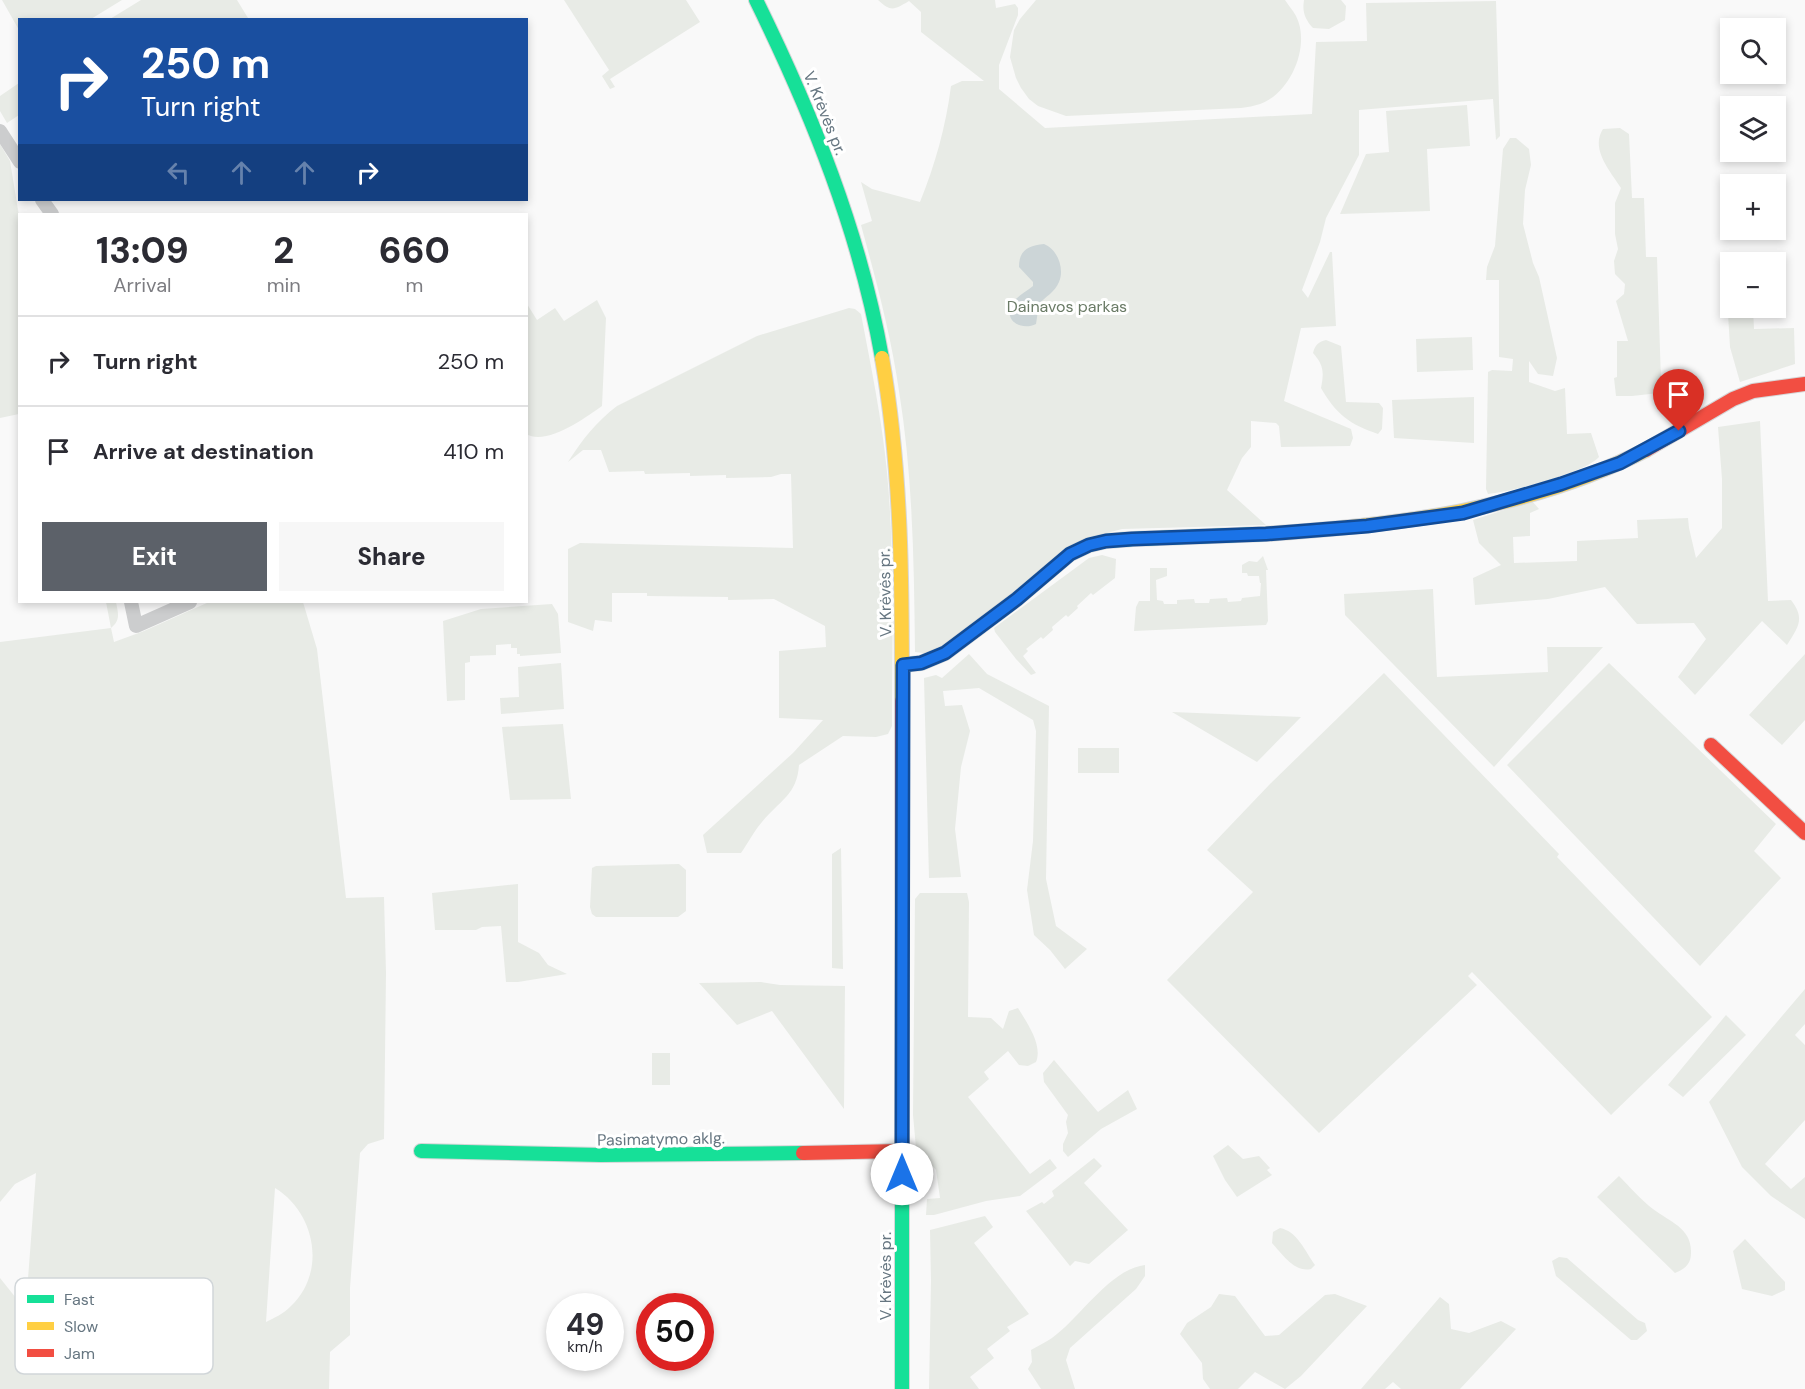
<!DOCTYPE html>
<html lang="en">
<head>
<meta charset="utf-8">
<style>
	:root { --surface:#fff; --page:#f7f7f7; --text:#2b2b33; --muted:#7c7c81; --line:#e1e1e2; --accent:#5c6169 }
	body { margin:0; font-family:"DM Sans",sans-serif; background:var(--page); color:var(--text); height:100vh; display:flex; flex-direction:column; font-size:22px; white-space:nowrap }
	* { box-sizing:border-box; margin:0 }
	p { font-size:20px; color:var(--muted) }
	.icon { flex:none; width:33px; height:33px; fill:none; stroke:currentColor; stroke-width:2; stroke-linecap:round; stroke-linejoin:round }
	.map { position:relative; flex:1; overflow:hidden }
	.drawer { position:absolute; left:18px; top:213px; width:510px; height:390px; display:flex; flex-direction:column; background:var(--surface); border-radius:0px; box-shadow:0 3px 9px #0003 }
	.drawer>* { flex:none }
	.guide { position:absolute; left:18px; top:18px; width:510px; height:183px; border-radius:0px; box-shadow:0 3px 9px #0003; background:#1a4fa0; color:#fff; overflow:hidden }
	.buttons { position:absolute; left:1720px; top:18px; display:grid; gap:12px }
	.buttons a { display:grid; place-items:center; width:66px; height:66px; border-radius:0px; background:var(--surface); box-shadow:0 3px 9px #0003; font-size:30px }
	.speed { position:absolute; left:546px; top:1293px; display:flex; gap:12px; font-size:30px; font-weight:700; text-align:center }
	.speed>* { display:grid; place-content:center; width:78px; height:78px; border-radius:50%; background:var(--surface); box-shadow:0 3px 9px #0003; line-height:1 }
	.speed small { font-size:15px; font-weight:400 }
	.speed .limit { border:9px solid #d22; background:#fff; color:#111 }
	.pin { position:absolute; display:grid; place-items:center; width:51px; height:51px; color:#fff; margin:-62px -26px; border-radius:50% 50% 50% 0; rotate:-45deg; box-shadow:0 0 6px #0007 }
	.pin .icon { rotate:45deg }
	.me { position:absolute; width:66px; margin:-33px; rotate:0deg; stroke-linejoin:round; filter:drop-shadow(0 0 4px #0008) }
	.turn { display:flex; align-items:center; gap:21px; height:126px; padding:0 24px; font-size:27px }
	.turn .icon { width:78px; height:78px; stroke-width:2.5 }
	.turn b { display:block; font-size:42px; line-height:51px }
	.lanes { display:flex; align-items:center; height:57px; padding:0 24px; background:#0003; justify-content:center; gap:30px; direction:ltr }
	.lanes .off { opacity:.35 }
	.eta { display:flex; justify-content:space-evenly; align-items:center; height:102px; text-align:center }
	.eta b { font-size:36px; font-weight:800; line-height:42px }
	.button { display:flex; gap:12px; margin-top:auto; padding:12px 24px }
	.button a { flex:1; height:69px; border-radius:0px; background:var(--accent); color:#fff; font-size:24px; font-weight:800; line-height:69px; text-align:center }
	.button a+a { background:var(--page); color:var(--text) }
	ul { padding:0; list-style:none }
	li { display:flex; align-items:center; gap:18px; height:90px; padding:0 24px; border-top:2px solid var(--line) }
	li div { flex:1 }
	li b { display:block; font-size:22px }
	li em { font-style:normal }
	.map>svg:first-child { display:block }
</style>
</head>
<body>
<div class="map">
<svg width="1805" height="1389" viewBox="0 0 1805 1389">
	<rect width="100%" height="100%" fill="#f9f9f9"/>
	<!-- green -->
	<path fill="#e8ebe6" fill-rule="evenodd" d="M2 0H122L91 19 20 20 19 30Z
		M141 0H237L248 18 246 20 110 19Z
		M564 0H686L700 22 610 79 615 87 610 89 602 76 609 70Z
		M878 0H995L996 8 1015 4 1018 8V15L999 65V89L1045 128 1312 114 1316 42 1367 41 1366 3 1496 1 1500 136 1496 140 1493 99 1359 110V155L1326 218 1320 242 1302 290 1308 298 1330 252H1332L1336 326 1301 328 1284 401 1351 429 1353 438 1350 446 1281 447 1279 426 1276 423 1251 421V447L1242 458 1227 490 1266 525 1122 529 1092 537 930 654 915 652C914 565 913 477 899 391 891 335 876 280 861 225L872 221 861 182 872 189 920 202C935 165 946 126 951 86L962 81H984L921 32V12L909 1C894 10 891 12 878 0Z
		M1036 0H1285C1288 5 1293 10 1296 16 1311 45 1291 93 1260 104 1254 106 1248 107 1241 108L1066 116 1038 106 1029 99 1021 88 1016 78 1010 57 1014 30 1020 19Z
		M1304 0H1341L1346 6 1345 20 1329 29 1313 28C1305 19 1302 12 1304 0Z
		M19 83V115L7 123 0 111V96Z
		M1467 105 1470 146 1427 149 1430 211 1340 214 1366 154 1389 152 1386 111Z
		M1620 128 1629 134 1632 198H1644L1646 257H1657L1661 381 1696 380 1695 389 1632 396H1616L1614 378 1617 377V341H1628L1616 301 1624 294 1625 284 1615 274 1614 261 1618 249 1615 234V203L1621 188C1610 171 1590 149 1603 129Z
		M1510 138H1516L1529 149 1531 165 1525 190 1523 224 1533 263 1539 277 1557 358 1553 376 1538 374 1529 361V382L1555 391 1565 388 1567 434 1591 433 1599 457C1585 473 1511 492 1488 494L1486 489 1488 372 1492 370 1512 371 1513 359 1499 357V280H1486L1487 267 1495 246 1503 149Z
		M0 144 10 161 19 216V414L0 418Z
		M1731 279V308H1753L1754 329 1794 328 1795 364 1740 382 1730 347 1726 281Z
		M597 300 606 318 602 406C585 418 547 446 526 434L527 304 537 320 555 308 564 321Z
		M849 308 855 309 861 314C871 367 882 419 887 472 895 556 892 642 892 726L888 734 876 737 843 736 799 765C797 795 780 800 762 822 754 831 748 843 741 853H707L703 835 793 753 823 720 779 718V651L826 647 825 626 774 599 728 600V597L647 596V593H612V622L595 620 593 631 568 622V549L580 543 793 548 791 474H781L771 477 726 478V475L690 476V473L645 474 644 471 609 472 601 450H583L568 462C582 440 596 422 617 406L757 336Z
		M1472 337 1473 370 1417 372 1416 339Z
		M1326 340 1341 346 1346 402 1379 403 1383 408 1382 429 1378 434C1349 424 1336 414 1321 388 1324 373 1324 365 1313 353 1315 345 1318 342 1326 340Z
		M1474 397V443L1394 438 1392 400Z
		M1760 421 1768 601 1791 600C1805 618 1799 626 1787 645L1762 621 1695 695 1678 677 1706 639 1694 623 1637 624 1605 587 1548 599 1475 605 1473 578 1501 565 1479 543 1473 520 1532 501 1539 509 1530 513V536L1513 537 1514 563 1577 561V541L1638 538 1637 520 1688 518 1689 528 1696 558 1722 528V479L1718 427Z
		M1102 555 1116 559 1115 578 1093 595 1091 593 1077 606 1078 608 1068 617 1066 615 1052 627 1053 630 1043 639 1041 637 1026 649 1028 651 1023 656 1036 673 1031 675 1016 659 995 632 994 628 1089 558Z
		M1263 556 1268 570H1266L1268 621 1266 625 1134 631 1136 607 1139 601H1150V568H1167V576L1156 580 1157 600 1163 601 1164 604H1177V600L1194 599 1195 603H1209L1210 599 1227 598 1228 602 1241 601 1242 598 1260 596 1261 583H1260L1259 576H1248L1247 573H1242V565L1249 561 1257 562Z
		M1433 589 1437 677 1548 672 1547 647H1603L1494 767 1345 615 1344 594Z
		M106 602H116C118 613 121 620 111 628L114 642 144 631 209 602H303L317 649 346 898 384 897 386 973 384 1139 368 1144 360 1153 350 1288V1335L330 1352 329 1389H0V1278L16 1298 26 1305 36 1173 15 1184 0 1202V642L111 628ZM275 1188C316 1213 327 1273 290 1307 283 1314 274 1318 266 1322Z
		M552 604 558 614 561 653 520 656V654H517V648H511V644L496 645V655L470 656V662L465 663V700L447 701 443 621 481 609Z
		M969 654 987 674 1049 706 1046 879 1056 926 1087 949 1065 969 1050 950 1034 935 1027 890 1033 841 1036 731 1033 720 979 688 943 691 945 706 962 705 970 731 961 767 955 829 961 877 929 878 924 678 936 675 942 678Z
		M1805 654V720L1782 745 1749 715Z
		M561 663 564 709 501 714 500 698 519 697 518 667Z
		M1609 663 1776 824 1754 851 1781 878 1700 966 1507 765Z
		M1384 673 1559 854 1557 857 1712 1017 1611 1115 1472 972 1468 976 1477 985 1319 1133 1167 980 1253 892 1207 850 1270 784Z
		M1172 712 1301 717 1257 762Z
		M563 724 571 799 510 800 502 727Z
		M1078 748H1119V773H1078Z
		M841 848 843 969 832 968V854Z
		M679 864 686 870V911L678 917H596L592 914 590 907 592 868 596 866Z
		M518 884V942L539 953 548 965 567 974 518 982H506L501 926 482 927 476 930H435L432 893Z
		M920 893H967L969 902 968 1017 991 1018 1003 1029 1009 1011 1018 1008C1027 1023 1043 1045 1036 1062L1028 1066 1019 1065 1008 1051 984 1072 989 1079 968 1097 1030 1174 1050 1159 1057 1168 1020 1196 986 1201 934 1215H926L927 1199 940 1198 936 1170 916 1148 913 1115 915 899Z
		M761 982 780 985 845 986 844 1109 772 1011 737 1025 699 983Z
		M1805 989V1024L1795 1035 1805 1045V1120L1765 1164 1791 1189 1805 1177V1219L1771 1196 1742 1167 1709 1102Z
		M1726 1015 1746 1035 1683 1097 1668 1085Z
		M652 1053H670V1085H652Z
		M1054 1060 1098 1112 1128 1090 1137 1109 1101 1129 1068 1157 1063 1151V1144L1068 1133 1066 1122 1068 1115 1044 1082 1043 1073Z
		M1228 1145 1243 1159 1259 1156 1270 1168 1267 1170 1272 1175 1237 1197 1225 1180 1213 1156Z
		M1094 1158 1102 1166 1084 1183 1128 1230 1089 1264 1075 1261 1070 1266 1026 1211 1042 1202 1044 1204 1054 1196 1052 1191Z
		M1619 1176C1630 1187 1641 1200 1653 1209 1670 1222 1692 1228 1691 1253 1691 1264 1685 1269 1675 1273L1597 1197Z
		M985 1216 993 1227 974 1243 1029 1314 1007 1327 1010 1331 987 1349 994 1358 970 1377 979 1389H929L931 1281 930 1230Z
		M1280 1228C1297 1231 1305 1251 1315 1265L1311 1269C1295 1273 1282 1254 1272 1243L1273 1232Z
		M1745 1239 1785 1282V1290L1772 1296 1742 1289 1733 1251Z
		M1559 1257 1567 1258 1638 1320 1645 1323 1647 1331 1637 1340H1631L1556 1276 1552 1261Z
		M1145 1265V1276L1136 1289 1070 1348 1066 1360 1075 1389H1041L1028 1369 1032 1362 1031 1350C1038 1346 1046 1342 1052 1338 1080 1318 1110 1269 1145 1265Z
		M1219 1294 1235 1296 1265 1336 1279 1335 1325 1295 1335 1294 1367 1306 1301 1376 1285 1389 1255 1372 1238 1389H1210L1203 1379 1202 1363 1180 1334 1187 1323 1211 1307Z
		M1440 1297 1449 1304 1451 1329 1469 1333 1501 1321 1516 1329 1460 1389H1401L1393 1382 1385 1389H1361Z"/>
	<!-- water -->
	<path fill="#ccd5d7" d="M1044 244C1057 249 1065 268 1059 282 1055 292 1045 297 1039 304L1036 324C1022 331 1003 321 1012 305 1016 296 1026 292 1033 286V282L1019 267C1019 250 1028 246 1044 244Z"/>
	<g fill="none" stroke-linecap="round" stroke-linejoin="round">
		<!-- fast casing -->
		<g stroke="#d5d6d7" stroke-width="16">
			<path id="fast" d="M756 0C812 114 860 233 882 358
				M902 665 921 663 945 653 1017 599 1070 554 1089 545 1106 541 1133 539 1264 534
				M902 1131V1389
				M421 1151 601 1155 803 1153"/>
		</g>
		<!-- slow casing -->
		<g stroke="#d5d6d7" stroke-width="16">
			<path id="slow" d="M882 358C902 472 902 586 902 701
				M1264 534C1394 526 1528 510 1646 450"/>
		</g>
		<!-- jam casing -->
		<g stroke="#d5d6d7" stroke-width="16">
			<path id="jam" d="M1646 450 1733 399 1753 391 1805 384
				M902 701V1131
				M1711 745 1805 833
				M803 1153 902 1151"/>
		</g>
		<!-- street -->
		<path stroke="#cccdce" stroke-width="14" d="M0 131 20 162
			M42 200 52 214
			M131 602 136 626 190 602"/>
		<!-- fast -->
		<use href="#fast" stroke="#16e098" stroke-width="14"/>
		<!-- slow -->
		<use href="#slow" stroke="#ffcf43" stroke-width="14"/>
		<!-- jam -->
		<use href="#jam" stroke="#f24e42" stroke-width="14"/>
	</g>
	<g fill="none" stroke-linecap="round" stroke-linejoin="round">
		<!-- route casing -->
		<g stroke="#114b97" stroke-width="15">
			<path id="route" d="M902 1174 903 665 921 663 945 653 1017 599 1070 554 1089 545 1106 541 1132 539 1266 534 1367 526 1463 513 1561 484 1620 463 1679 431"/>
		</g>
		<!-- route -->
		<use href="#route" stroke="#1a73e8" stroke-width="10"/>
	</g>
	<g text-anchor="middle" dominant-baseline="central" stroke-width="6" stroke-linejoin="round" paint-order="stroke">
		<!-- street labels -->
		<g font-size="16" fill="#667681" stroke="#fff">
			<text transform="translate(825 113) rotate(68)">V. Krėvės pr.</text>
			<text transform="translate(885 593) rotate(-91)">V. Krėvės pr.</text>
			<text transform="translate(661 1139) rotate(-1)">Pasimatymo aklg.</text>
			<text transform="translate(885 1276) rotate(-90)">V. Krėvės pr.</text>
		</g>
		<!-- park labels -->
		<g font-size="16" fill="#697a65" stroke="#fff">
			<text x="1067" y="306">Dainavos parkas</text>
		</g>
	</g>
	<!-- legend -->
	<rect x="15" y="1278" width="198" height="96" rx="9" fill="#fff" stroke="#d1d6d9" stroke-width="1.5"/>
	<rect x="27" y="1295" width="27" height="8" fill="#16e098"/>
	<rect x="27" y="1322" width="27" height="8" fill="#ffcf43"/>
	<rect x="27" y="1349" width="27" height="8" fill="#f24e42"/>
	<g font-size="16" fill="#667681">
		<text x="64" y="1305">Fast</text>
		<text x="64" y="1332">Slow</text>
		<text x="64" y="1359">Jam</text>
	</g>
</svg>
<div class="buttons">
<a><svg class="icon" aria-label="search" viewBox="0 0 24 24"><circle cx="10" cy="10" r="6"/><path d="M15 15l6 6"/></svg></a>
<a><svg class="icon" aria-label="layers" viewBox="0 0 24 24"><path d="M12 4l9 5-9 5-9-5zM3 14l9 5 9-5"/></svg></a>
<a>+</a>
<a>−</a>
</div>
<div class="speed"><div>49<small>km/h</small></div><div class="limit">50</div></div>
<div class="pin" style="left:1679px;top:431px;background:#d93025"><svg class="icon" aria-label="arrive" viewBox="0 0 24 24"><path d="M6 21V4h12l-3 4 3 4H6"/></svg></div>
<svg class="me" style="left:902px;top:1174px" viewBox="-20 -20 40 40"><circle r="19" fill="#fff"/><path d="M0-13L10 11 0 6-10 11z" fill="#1a73e8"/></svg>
<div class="guide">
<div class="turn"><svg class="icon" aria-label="right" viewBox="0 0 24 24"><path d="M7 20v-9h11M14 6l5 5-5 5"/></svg><div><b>250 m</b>Turn right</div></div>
<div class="lanes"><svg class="icon off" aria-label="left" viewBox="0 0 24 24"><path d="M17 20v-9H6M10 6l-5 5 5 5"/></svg><svg class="icon off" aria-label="ahead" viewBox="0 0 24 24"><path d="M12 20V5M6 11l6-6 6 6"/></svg><svg class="icon off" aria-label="ahead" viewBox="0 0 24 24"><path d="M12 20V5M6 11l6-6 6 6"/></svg><svg class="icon" aria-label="right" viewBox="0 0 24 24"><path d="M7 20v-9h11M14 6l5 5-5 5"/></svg></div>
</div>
<section class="drawer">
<div class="eta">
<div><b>13:09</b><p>Arrival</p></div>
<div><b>2</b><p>min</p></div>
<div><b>660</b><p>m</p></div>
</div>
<ul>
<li><svg class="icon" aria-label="right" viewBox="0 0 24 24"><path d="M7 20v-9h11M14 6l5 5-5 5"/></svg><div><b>Turn right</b></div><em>250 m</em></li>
<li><svg class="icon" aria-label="arrive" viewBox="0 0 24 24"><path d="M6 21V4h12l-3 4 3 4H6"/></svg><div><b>Arrive at destination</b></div><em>410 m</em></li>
</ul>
<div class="button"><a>Exit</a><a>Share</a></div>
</section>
</div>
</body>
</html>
